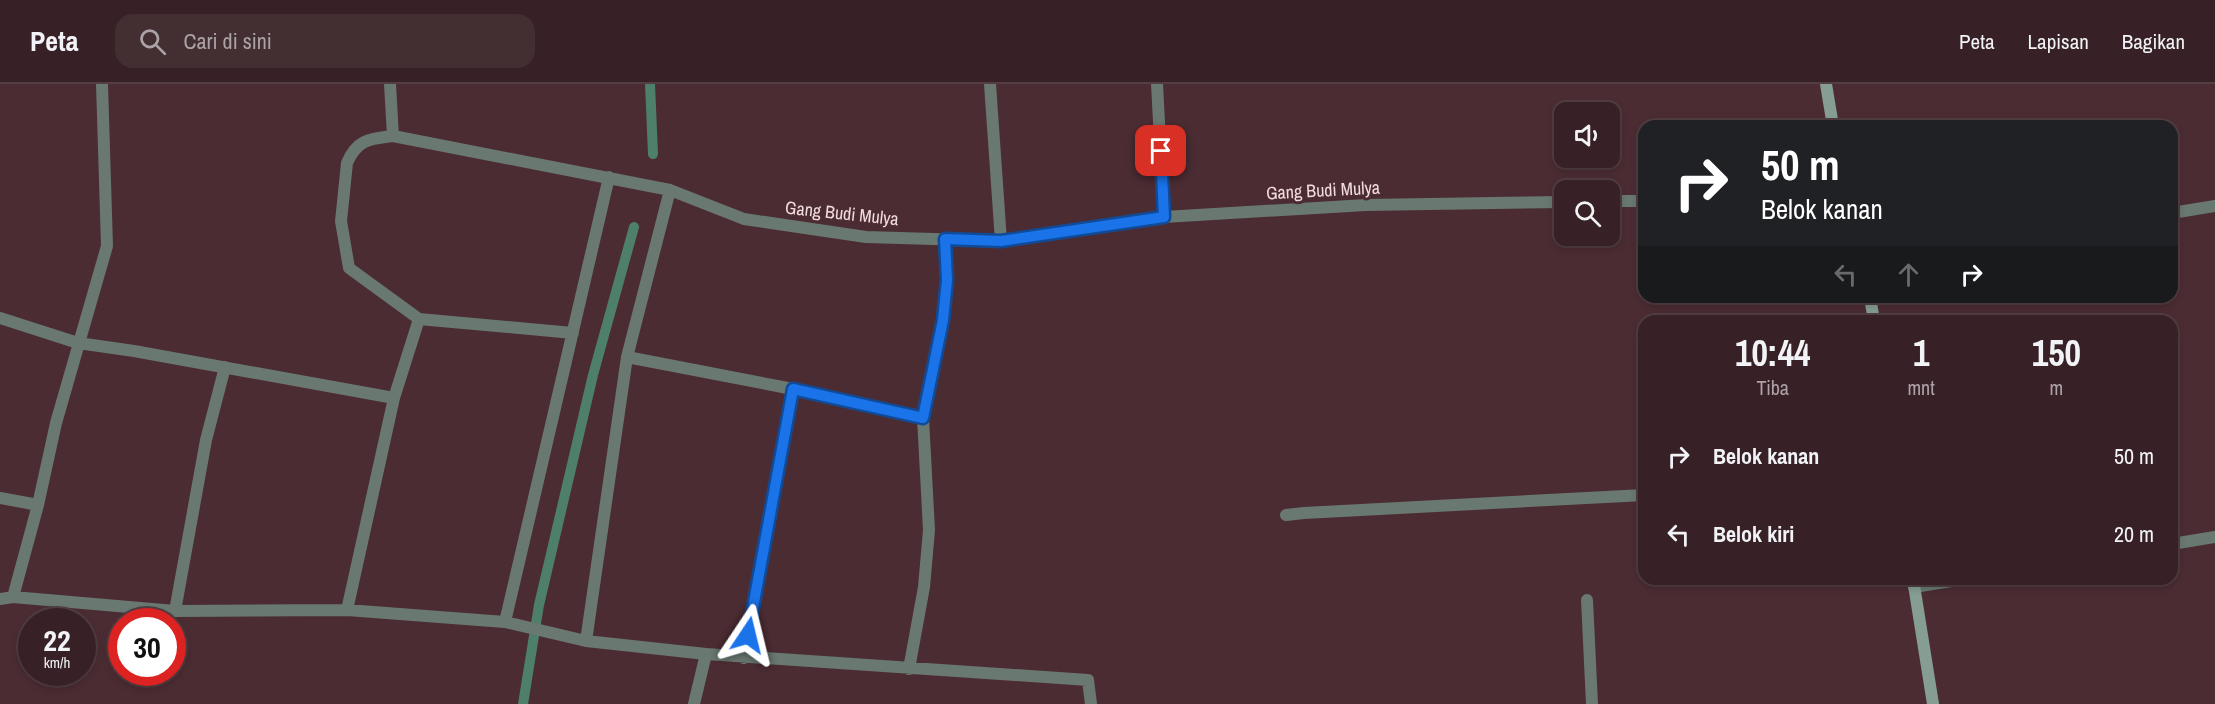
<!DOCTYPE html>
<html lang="id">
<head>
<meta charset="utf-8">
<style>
	:root { --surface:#382126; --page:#432e32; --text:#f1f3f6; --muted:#aba3a7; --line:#523e43 }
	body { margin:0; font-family:"Archivo Narrow",sans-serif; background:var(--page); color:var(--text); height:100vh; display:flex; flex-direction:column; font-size:22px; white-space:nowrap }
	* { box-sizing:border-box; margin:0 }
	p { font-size:20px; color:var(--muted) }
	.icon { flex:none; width:33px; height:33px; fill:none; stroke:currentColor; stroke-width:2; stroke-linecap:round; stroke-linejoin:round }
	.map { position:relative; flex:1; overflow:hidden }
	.side { position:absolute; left:1638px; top:231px; width:540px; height:270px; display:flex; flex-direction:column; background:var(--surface); border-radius:18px; box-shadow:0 3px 9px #0003,0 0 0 2px var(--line) }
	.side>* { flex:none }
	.hud { position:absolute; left:1638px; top:36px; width:540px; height:183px; border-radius:18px; box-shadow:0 3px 9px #0003,0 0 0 2px var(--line); background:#202124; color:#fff; overflow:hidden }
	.controls { position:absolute; left:1554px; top:18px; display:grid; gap:12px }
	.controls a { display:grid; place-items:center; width:66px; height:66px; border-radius:12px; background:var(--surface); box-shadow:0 3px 9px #0003,0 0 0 2px var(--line); font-size:30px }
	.speed { position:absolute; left:18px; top:524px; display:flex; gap:12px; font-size:30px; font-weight:700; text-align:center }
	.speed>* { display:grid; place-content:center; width:78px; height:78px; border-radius:50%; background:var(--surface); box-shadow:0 3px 9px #0003,0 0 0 2px var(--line); line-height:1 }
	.speed small { font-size:15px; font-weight:400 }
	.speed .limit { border:9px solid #d22; background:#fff; color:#111 }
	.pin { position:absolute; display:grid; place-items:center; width:51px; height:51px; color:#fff; margin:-26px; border-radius:12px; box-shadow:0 3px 9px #0006 }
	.me { position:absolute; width:66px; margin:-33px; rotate:10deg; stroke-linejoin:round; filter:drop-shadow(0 0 4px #0008) }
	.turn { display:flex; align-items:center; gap:21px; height:126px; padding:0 24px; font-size:27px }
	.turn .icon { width:78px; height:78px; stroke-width:2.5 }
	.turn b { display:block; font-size:42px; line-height:51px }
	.lanes { display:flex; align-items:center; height:57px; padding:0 24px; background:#0003; justify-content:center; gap:30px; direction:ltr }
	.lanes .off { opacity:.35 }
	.eta { display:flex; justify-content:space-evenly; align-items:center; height:102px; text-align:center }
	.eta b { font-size:36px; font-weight:800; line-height:42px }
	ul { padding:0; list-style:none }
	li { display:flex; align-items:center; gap:18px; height:78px; padding:0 24px }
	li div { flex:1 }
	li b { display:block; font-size:22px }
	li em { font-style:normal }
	header { display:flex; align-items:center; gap:36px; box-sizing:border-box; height:84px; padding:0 30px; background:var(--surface); border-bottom:2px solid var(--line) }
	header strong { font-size:28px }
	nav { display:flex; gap:33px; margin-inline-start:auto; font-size:21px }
	.search { width:420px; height:54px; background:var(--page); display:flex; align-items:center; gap:15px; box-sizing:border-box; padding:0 21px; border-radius:18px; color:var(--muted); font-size:22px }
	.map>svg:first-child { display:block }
</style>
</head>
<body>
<header>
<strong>Peta</strong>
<div class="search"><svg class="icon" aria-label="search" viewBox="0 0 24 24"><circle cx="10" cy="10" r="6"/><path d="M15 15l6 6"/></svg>Cari di sini</div>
<nav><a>Peta</a><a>Lapisan</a><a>Bagikan</a></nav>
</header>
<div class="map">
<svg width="2215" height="620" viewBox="0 0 2215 620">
	<rect width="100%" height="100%" fill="#4b2c33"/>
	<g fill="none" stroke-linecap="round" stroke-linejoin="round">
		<!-- stream -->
		<path stroke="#4e7f6a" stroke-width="10" d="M650 0 653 70
			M523 620 539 521 593 291 634 143"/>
		<!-- lane -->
		<path stroke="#697871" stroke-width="12" d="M1587 516 1592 620
			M694 620 706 570"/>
		<!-- street -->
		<path stroke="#697871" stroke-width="12" d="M390 0 393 52
			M990 0 1001 157
			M1157 0 1164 133
			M1610 117H1644
			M2172 129 2215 122
			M0 234 78 259 134 267 394 314
			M419 235 349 184 341 137 347 79C357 55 370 55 393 52L670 106 744 135 866 153 1001 157 1164 133 1366 121 1564 118
			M627 273 793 305 923 334
			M0 414 38 421
			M1286 431 1304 429 1644 411
			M2172 460 2215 453
			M1914 503 1964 495
			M13 513 38 421 56 339 107 162 102 0
			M0 515 13 513 175 527 347 526 505 538 586 557 706 570 1088 596 1091 620
			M347 526 394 314 419 235 573 249
			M175 527 206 356 225 283
			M505 538 609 93
			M586 557 627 273 670 106
			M744 574 793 305
			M909 585 924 503 929 446 923 334 943 236 947 196 945 155"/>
		<!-- secondary -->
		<path stroke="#859d92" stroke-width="12" d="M1826 0 1833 42
			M1870 213 1874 237
			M1913 495 1933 620"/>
	</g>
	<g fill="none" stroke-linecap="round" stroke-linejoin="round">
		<!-- route casing -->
		<g stroke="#114b97" stroke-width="15">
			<path id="route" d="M748 551 793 305 923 334 943 236 947 196 945 155 1001 157 1164 133 1161 67"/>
		</g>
		<!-- route -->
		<use href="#route" stroke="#1a73e8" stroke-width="10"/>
	</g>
	<g text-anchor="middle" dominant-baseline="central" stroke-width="6" stroke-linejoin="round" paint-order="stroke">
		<!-- street labels -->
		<g font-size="18" fill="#f0dcdf" stroke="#4b2c33">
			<text transform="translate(1323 106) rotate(-3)">Gang Budi Mulya</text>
			<text transform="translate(842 129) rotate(6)">Gang Budi Mulya</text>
		</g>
	</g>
</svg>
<div class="controls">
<a><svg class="icon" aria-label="sound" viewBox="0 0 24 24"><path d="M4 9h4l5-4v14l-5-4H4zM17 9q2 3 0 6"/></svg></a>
<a><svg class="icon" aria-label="search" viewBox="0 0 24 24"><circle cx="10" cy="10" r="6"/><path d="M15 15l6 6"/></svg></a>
</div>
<div class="speed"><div>22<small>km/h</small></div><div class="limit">30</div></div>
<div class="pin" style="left:1161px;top:67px;background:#d93025"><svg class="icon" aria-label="arrive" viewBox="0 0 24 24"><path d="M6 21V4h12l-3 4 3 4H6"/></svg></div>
<svg class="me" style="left:748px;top:551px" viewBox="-20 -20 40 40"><path d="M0-17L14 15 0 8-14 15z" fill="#1a73e8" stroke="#fff" stroke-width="4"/></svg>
<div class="hud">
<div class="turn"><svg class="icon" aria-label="right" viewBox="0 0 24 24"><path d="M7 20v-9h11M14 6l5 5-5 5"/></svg><div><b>50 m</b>Belok kanan</div></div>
<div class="lanes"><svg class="icon off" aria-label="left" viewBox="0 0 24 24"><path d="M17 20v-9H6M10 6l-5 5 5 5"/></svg><svg class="icon off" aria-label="ahead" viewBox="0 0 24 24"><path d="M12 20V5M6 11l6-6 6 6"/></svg><svg class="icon" aria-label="right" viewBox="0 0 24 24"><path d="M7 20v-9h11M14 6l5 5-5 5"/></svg></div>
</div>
<section class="side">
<div class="eta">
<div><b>10:44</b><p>Tiba</p></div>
<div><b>1</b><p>mnt</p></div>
<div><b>150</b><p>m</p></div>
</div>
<ul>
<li><svg class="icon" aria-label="right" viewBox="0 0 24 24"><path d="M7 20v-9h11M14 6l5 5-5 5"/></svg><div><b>Belok kanan</b></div><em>50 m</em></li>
<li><svg class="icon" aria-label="left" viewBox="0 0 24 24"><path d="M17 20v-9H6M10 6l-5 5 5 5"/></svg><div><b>Belok kiri</b></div><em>20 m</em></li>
</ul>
</section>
</div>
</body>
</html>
